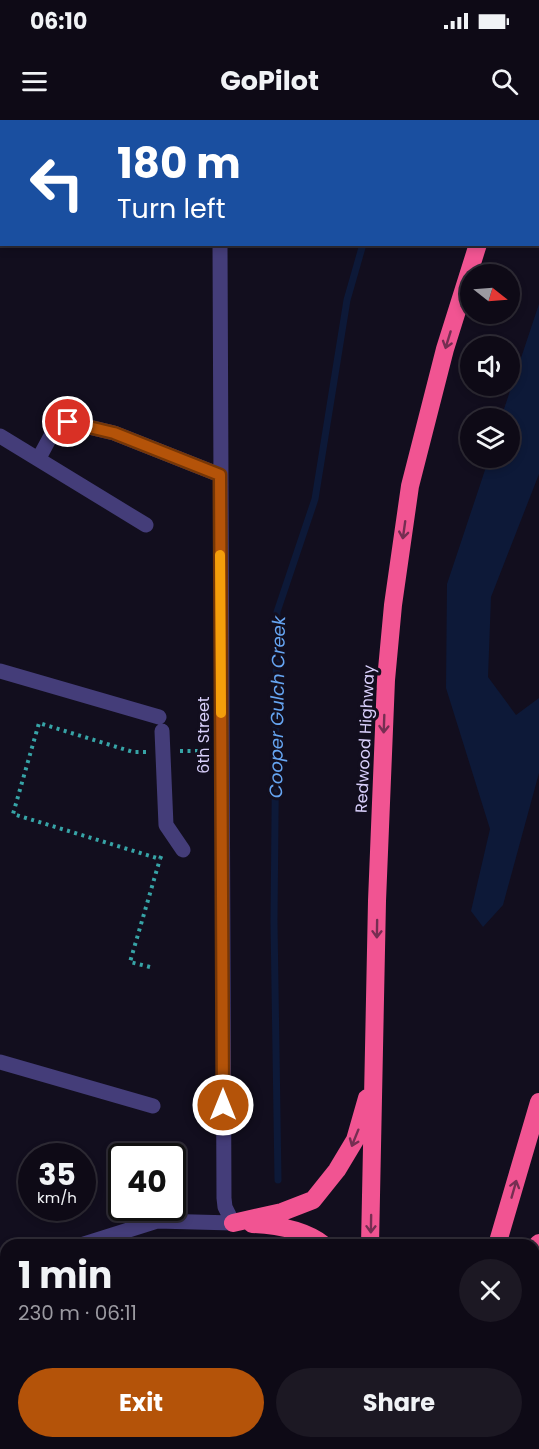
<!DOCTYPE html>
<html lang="en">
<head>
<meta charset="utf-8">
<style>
	:root { --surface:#0e0a16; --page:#1c1823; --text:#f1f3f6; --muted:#9b9aa1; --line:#2e2b35; --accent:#b45309 }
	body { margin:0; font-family:Poppins,sans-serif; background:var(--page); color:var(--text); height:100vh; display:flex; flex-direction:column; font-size:22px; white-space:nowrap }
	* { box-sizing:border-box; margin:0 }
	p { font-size:20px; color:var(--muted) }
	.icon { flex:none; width:33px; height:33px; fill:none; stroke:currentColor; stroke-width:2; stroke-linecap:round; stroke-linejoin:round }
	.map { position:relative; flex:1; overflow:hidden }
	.side { position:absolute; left:0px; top:1119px; width:540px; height:210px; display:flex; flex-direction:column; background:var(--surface); border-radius:18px 18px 0 0; box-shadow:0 3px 9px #0003,0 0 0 2px var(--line) }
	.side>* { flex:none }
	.banner { position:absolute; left:0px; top:0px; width:540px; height:126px; box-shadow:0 3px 9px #0003,0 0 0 2px var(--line); background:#1a4fa0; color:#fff; overflow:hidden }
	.needle { width:39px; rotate:107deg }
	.tools { position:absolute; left:460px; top:144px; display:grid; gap:12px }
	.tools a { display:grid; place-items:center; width:60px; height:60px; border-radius:50%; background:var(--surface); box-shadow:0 3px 9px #0003,0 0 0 2px var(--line); font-size:30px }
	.speed { position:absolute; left:18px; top:1023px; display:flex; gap:12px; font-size:30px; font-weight:700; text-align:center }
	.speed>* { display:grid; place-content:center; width:78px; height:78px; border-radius:50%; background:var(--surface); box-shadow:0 3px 9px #0003,0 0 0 2px var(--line); line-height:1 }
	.speed small { font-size:15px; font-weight:400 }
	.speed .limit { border:3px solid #111; border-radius:9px; background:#fff; color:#111 }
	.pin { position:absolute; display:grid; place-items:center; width:51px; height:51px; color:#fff; margin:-26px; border:3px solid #fff; border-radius:50%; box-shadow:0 2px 6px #0007 }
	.me { position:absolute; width:66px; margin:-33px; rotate:0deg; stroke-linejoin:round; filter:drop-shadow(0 0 4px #0008) }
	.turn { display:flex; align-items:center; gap:21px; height:126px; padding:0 18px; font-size:27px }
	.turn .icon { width:78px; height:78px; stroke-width:2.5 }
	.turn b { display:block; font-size:42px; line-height:51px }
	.round { display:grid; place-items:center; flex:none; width:63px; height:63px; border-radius:32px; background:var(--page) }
	.head { display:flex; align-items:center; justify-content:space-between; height:102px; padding:0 18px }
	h1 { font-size:36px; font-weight:700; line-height:45px }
	.action { display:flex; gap:12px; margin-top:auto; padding:12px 18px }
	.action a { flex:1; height:69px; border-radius:36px; background:var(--accent); color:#fff; font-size:24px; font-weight:700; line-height:69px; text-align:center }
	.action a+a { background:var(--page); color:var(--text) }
	.status { display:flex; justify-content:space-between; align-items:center; height:42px; padding:0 30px; background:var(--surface); direction:ltr }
	.status svg { height:16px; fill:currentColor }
	header { display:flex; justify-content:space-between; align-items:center; height:78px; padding:0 18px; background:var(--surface); font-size:27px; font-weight:700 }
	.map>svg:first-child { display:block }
</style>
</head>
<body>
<div class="status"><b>06:10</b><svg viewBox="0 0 49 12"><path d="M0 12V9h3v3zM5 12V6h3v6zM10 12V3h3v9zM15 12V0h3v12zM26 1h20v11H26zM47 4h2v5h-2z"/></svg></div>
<header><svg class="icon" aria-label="menu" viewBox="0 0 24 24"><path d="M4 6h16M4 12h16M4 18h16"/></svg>GoPilot<svg class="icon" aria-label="search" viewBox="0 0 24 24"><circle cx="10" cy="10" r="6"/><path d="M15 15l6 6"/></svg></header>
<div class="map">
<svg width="539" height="1329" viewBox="0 0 539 1329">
	<rect width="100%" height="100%" fill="#120e1e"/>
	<!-- water -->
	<path fill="#0d1938" d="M539 184V354L491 477 488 557 516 595 539 578V653L503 785 483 807 471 791 490 709 446 568 447 464 489 338H510V298H501Z"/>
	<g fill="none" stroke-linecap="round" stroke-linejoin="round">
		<!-- stream -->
		<path stroke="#0d1938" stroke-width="7" d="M400 2V0
			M278 1060 274 802 277 492 315 379 347 180 363 124
			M277 1323V1329"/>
		<!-- path -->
		<path stroke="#37a4a7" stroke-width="4" stroke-dasharray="3 4.5" stroke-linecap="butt" d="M180 631H203
			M146 632H133L39 603 13 694 160 739 163 732
			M150 847 130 842 160 739"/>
		<!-- minor -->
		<path stroke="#443d79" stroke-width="15" d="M220 2V0
			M0 316 146 405
			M39 338 54 310 68 302 114 313 220 355
			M0 551 159 597
			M162 611 166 705 183 730
			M0 942 153 986
			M81 1125 157 1101 233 1103 225 1087 224 1078 220 124
			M0 1153 6 1151
			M134 1323 136 1329"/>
		<!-- highway -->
		<path stroke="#f15492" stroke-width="18" d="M516 2V0
			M233 1103 282 1092 313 1080 337 1050 355 1020 367 978
			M252 1104C277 1105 305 1110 324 1125
			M370 1125 377 781 386 560 393 485 410 366 445 229 478 124
			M497 1125 539 982
			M534 1128 539 1123
			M365 1323V1329
			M460 1329V1323
			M478 1329 479 1323"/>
	</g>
	<!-- one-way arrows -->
	<defs><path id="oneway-shaft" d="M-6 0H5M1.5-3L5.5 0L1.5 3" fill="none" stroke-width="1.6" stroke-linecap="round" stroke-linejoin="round" transform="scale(1.5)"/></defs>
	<g stroke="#762e52">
		<use href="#oneway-shaft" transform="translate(448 220) rotate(107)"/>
		<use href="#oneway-shaft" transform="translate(404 410) rotate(98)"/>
		<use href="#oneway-shaft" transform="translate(384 604) rotate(92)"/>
		<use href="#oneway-shaft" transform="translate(377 809) rotate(91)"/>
		<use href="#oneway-shaft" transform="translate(355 1018) rotate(112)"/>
		<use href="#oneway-shaft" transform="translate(514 1069) rotate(-74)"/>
		<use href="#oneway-shaft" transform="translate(371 1104) rotate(91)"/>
	</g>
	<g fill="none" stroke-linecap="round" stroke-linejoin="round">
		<!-- route casing -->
		<g stroke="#753606" stroke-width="15">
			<path id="route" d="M68 302 114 313 220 355 223 985"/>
		</g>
		<!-- route -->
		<use href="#route" stroke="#b45309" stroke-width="10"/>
		<!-- slow -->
		<path stroke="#f59e0b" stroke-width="10" d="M220 435 221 593"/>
	</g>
	<g text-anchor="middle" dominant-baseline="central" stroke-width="6" stroke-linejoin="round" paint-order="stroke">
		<!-- street labels -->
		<g font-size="16" fill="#d8cffb" stroke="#120e1e">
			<text transform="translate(203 615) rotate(-90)">6th Street</text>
			<text transform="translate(365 619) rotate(-87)">Redwood Highway</text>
		</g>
		<!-- water labels -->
		<g font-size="18" font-style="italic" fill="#66a5f2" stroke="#120e1e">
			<text transform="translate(277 587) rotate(-89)">Cooper Gulch Creek</text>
		</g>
	</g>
</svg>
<div class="tools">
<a><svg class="needle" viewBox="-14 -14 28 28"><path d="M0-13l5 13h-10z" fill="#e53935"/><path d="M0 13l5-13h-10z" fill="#9b9aa1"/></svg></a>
<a><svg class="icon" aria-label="sound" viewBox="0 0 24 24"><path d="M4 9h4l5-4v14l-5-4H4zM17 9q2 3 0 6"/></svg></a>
<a><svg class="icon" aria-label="layers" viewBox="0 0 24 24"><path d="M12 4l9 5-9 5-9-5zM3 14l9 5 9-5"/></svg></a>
</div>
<div class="speed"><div>35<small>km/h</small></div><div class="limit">40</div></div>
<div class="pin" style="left:68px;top:302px;background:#d93025"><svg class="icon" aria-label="arrive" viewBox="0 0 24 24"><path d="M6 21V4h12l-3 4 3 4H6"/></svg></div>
<svg class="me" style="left:223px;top:985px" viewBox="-20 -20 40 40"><circle r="17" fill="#b45309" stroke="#fff" stroke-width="3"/><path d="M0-11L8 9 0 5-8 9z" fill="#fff"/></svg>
<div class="banner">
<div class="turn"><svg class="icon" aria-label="left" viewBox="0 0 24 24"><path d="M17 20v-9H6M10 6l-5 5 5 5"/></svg><div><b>180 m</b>Turn left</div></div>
</div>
<section class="side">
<div class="head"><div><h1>1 min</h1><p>230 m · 06:11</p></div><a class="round"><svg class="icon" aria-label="close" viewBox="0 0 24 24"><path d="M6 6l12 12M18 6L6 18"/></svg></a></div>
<div class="action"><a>Exit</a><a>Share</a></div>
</section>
</div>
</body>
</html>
